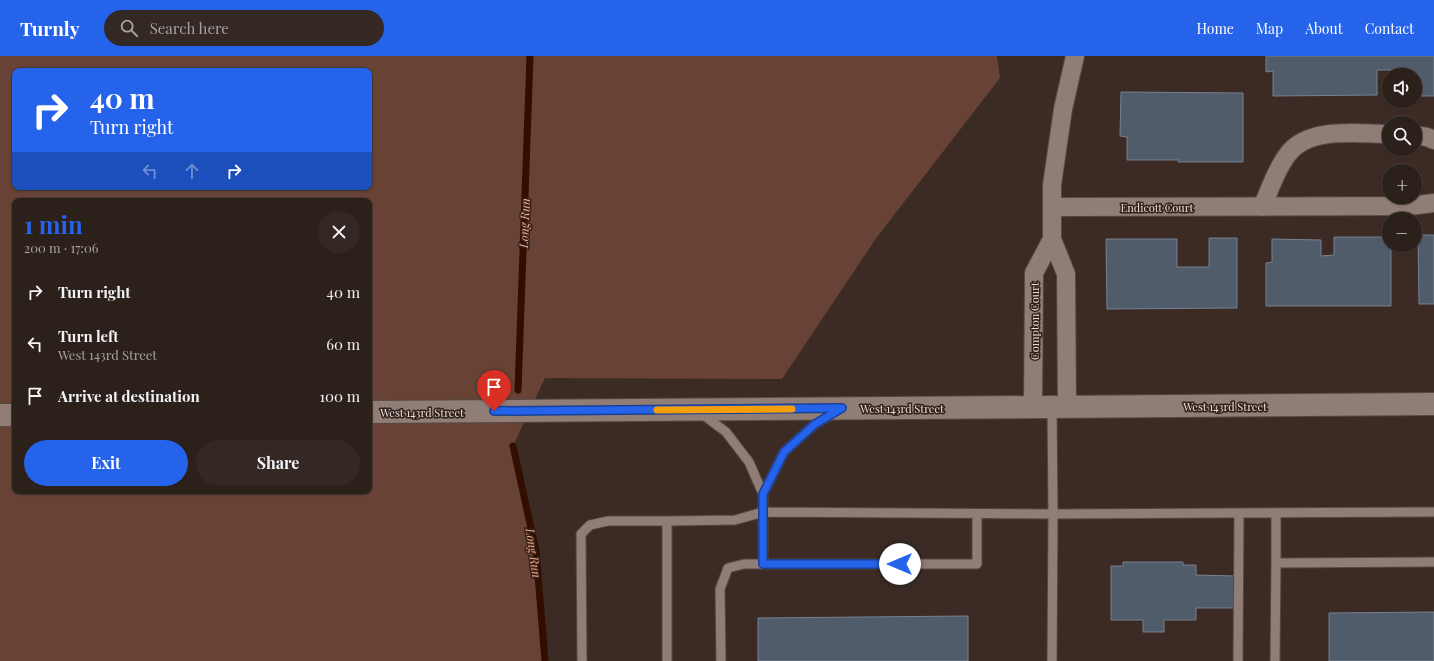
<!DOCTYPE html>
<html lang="en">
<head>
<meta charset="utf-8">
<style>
	:root { --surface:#2c201b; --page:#342824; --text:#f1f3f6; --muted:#a6a3a3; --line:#483e3a; --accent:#2563eb }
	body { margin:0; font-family:"Playfair Display",serif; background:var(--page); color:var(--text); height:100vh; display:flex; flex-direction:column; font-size:15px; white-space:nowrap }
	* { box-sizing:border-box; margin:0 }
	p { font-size:13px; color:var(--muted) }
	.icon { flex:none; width:22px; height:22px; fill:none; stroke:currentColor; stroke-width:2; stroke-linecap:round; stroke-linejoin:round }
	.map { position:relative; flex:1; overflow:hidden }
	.panel { position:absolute; left:12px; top:142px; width:360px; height:296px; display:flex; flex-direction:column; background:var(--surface); border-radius:8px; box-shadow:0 1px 3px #0004,0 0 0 1px var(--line) }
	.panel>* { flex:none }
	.guide { position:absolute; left:12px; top:12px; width:360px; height:122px; border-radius:8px; box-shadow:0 1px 3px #0004,0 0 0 1px var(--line); background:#2563eb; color:#fff; overflow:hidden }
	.fabs { position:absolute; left:1382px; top:12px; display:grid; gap:8px }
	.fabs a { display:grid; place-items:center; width:40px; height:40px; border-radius:50%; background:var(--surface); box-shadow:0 1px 3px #0004,0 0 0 1px var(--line); font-size:20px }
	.pin { position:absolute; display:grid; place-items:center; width:34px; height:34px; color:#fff; margin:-41px -17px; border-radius:50% 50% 50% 0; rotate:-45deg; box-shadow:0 0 4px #0007 }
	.pin .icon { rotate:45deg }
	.me { position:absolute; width:44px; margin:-22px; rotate:270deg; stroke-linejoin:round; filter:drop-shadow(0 0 3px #0008) }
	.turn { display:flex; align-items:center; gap:14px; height:84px; padding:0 12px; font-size:18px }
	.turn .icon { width:52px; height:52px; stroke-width:2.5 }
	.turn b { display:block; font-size:28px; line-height:34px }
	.lanes { display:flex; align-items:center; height:38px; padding:0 12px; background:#0003; justify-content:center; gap:20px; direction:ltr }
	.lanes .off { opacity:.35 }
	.round { display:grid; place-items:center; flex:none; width:42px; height:42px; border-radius:21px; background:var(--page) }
	.head { display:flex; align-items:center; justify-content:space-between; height:68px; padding:0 12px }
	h1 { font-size:24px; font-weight:700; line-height:30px; color:var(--accent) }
	.cta { display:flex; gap:8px; margin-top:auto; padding:8px 12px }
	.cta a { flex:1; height:46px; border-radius:24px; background:var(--accent); color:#fff; font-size:16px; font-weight:700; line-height:46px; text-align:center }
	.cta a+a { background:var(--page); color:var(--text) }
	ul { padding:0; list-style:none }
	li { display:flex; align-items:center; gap:12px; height:52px; padding:0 12px }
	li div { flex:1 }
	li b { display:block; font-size:15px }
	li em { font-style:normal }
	header { display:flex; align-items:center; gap:24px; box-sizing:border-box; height:56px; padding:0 20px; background:var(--accent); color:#fff }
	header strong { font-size:19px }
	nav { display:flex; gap:22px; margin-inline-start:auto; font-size:14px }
	.search { width:280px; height:36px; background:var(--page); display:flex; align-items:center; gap:10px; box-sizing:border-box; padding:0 14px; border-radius:22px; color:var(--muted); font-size:15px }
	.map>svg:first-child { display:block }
</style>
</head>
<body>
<header>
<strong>Turnly</strong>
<div class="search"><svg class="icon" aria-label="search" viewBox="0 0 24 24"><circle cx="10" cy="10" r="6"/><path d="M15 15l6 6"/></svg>Search here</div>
<nav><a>Home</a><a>Map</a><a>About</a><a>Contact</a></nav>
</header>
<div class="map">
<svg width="1434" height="605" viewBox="0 0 1434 605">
	<rect width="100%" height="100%" fill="#3b2b24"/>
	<!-- green -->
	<path fill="#684335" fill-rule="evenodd" d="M0 0H997L1000 22 877 181 782 323 545 322 513 390 536 495 545 605H0ZM15 15H369V131H15ZM15 145H369V435H15Z"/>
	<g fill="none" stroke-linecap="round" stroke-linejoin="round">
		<!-- stream -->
		<path stroke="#320e01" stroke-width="7" d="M518 334 530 0
			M513 390 536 495 545 605"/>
	</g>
	<!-- building -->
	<path fill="#515c6b" stroke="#768191" d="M1266 0H1434V40H1415V19H1391V14H1377V39L1273 40V15L1266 16Z
		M1121 36 1243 37V106H1178L1179 104H1127V81L1120 80Z
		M1418 179H1434V248H1419Z
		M1334 181H1389V189H1391V250H1266V207L1272 206V183L1321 184V200L1334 199Z
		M1209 182H1237V252L1107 253 1106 183H1177V211H1209Z
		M1123 506H1183V509H1196V519L1236 520V552H1196V564H1164V576H1143V564H1111V510H1123Z
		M1434 556V605H1329V557Z
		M968 560V605H758V562Z"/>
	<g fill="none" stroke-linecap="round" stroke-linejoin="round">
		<!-- lane casing -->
		<g stroke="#564843" stroke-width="11">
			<path id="lane" d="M1052 350 1053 458 1052 605
				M702 358 726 376 749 406 763 438V508
				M763 438 784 396 815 368 834 357
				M1276 457V507L1434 506
				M582 605 581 478 590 469 608 465H667
				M667 605V465L735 464 763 456 1053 458 1434 456
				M721 605 720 533 728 512 744 508H977V458
				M1238 605 1239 457
				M1275 605 1276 507"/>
		</g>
		<!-- street casing -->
		<g stroke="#564843" stroke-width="20">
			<path id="street" d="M1415 79 1427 81 1434 84
				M1052 151 1410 150 1434 147
				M1262 151C1270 134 1276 113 1288 98 1309 70 1358 78 1389 78
				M1033 351 1034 217 1052 183
				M1067 351 1066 218 1052 183V129L1063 53 1075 0"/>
		</g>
		<!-- secondary casing -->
		<g stroke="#564843" stroke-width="24">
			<path id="secondary" d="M369 356 1434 348
				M0 359H15"/>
		</g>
		<!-- lane -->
		<use href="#lane" stroke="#907d75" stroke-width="9"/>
		<!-- street -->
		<use href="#street" stroke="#907d75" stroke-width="18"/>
		<!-- secondary -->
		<use href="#secondary" stroke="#907d75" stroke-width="22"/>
	</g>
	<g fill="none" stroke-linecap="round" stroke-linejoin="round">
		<!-- route casing -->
		<g stroke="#184099" stroke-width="10">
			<path id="route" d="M494 355 842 352 815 368 784 396 763 438V508H900"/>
		</g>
		<!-- route -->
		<use href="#route" stroke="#2563eb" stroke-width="7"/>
		<!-- slow -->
		<path stroke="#f59e0b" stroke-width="7" d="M657 354 792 353"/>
	</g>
	<g text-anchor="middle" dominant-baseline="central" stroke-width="3" stroke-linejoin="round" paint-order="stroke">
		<!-- street labels -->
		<g font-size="11" fill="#eadfdb" stroke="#31211b">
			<text x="1157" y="151">Endicott Court</text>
			<text transform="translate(1034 265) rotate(-90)">Compton Court</text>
			<text x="1225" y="350">West 143rd Street</text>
			<text x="902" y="352">West 143rd Street</text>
			<text x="422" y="356">West 143rd Street</text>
		</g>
		<!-- water labels -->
		<g font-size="12" font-style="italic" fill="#fca786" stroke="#31211b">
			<text transform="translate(524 167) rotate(-88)">Long Run</text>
			<text transform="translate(534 497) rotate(82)">Long Run</text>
		</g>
	</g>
</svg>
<div class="fabs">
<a><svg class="icon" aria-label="sound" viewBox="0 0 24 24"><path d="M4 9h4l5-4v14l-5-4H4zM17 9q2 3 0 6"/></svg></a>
<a><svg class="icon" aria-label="search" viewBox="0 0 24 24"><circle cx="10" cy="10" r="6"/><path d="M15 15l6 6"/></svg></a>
<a>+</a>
<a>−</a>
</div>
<div class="pin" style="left:494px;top:355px;background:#d93025"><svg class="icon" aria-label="arrive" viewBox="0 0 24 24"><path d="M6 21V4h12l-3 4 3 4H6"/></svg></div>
<svg class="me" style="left:900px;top:508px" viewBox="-20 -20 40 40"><circle r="19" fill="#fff"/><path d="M0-13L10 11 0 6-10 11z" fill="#2563eb"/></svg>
<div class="guide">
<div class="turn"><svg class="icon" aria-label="right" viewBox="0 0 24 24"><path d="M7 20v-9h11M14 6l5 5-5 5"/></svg><div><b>40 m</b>Turn right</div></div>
<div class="lanes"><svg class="icon off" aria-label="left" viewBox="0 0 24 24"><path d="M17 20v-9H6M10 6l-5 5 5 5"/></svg><svg class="icon off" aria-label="ahead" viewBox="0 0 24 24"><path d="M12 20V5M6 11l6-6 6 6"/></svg><svg class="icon" aria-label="right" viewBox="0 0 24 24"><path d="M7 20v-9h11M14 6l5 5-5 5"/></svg></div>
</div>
<section class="panel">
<div class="head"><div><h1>1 min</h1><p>200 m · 17:06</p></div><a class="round"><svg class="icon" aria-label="close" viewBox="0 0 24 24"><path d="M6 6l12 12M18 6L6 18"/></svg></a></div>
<ul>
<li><svg class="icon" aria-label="right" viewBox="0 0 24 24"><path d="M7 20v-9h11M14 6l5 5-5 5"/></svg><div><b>Turn right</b></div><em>40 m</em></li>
<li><svg class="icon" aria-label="left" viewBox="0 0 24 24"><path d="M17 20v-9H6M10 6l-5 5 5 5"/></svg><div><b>Turn left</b><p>West 143rd Street</p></div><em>60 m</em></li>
<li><svg class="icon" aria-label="arrive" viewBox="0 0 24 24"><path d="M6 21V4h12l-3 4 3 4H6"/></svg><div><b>Arrive at destination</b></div><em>100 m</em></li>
</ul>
<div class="cta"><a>Exit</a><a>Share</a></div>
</section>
</div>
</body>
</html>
